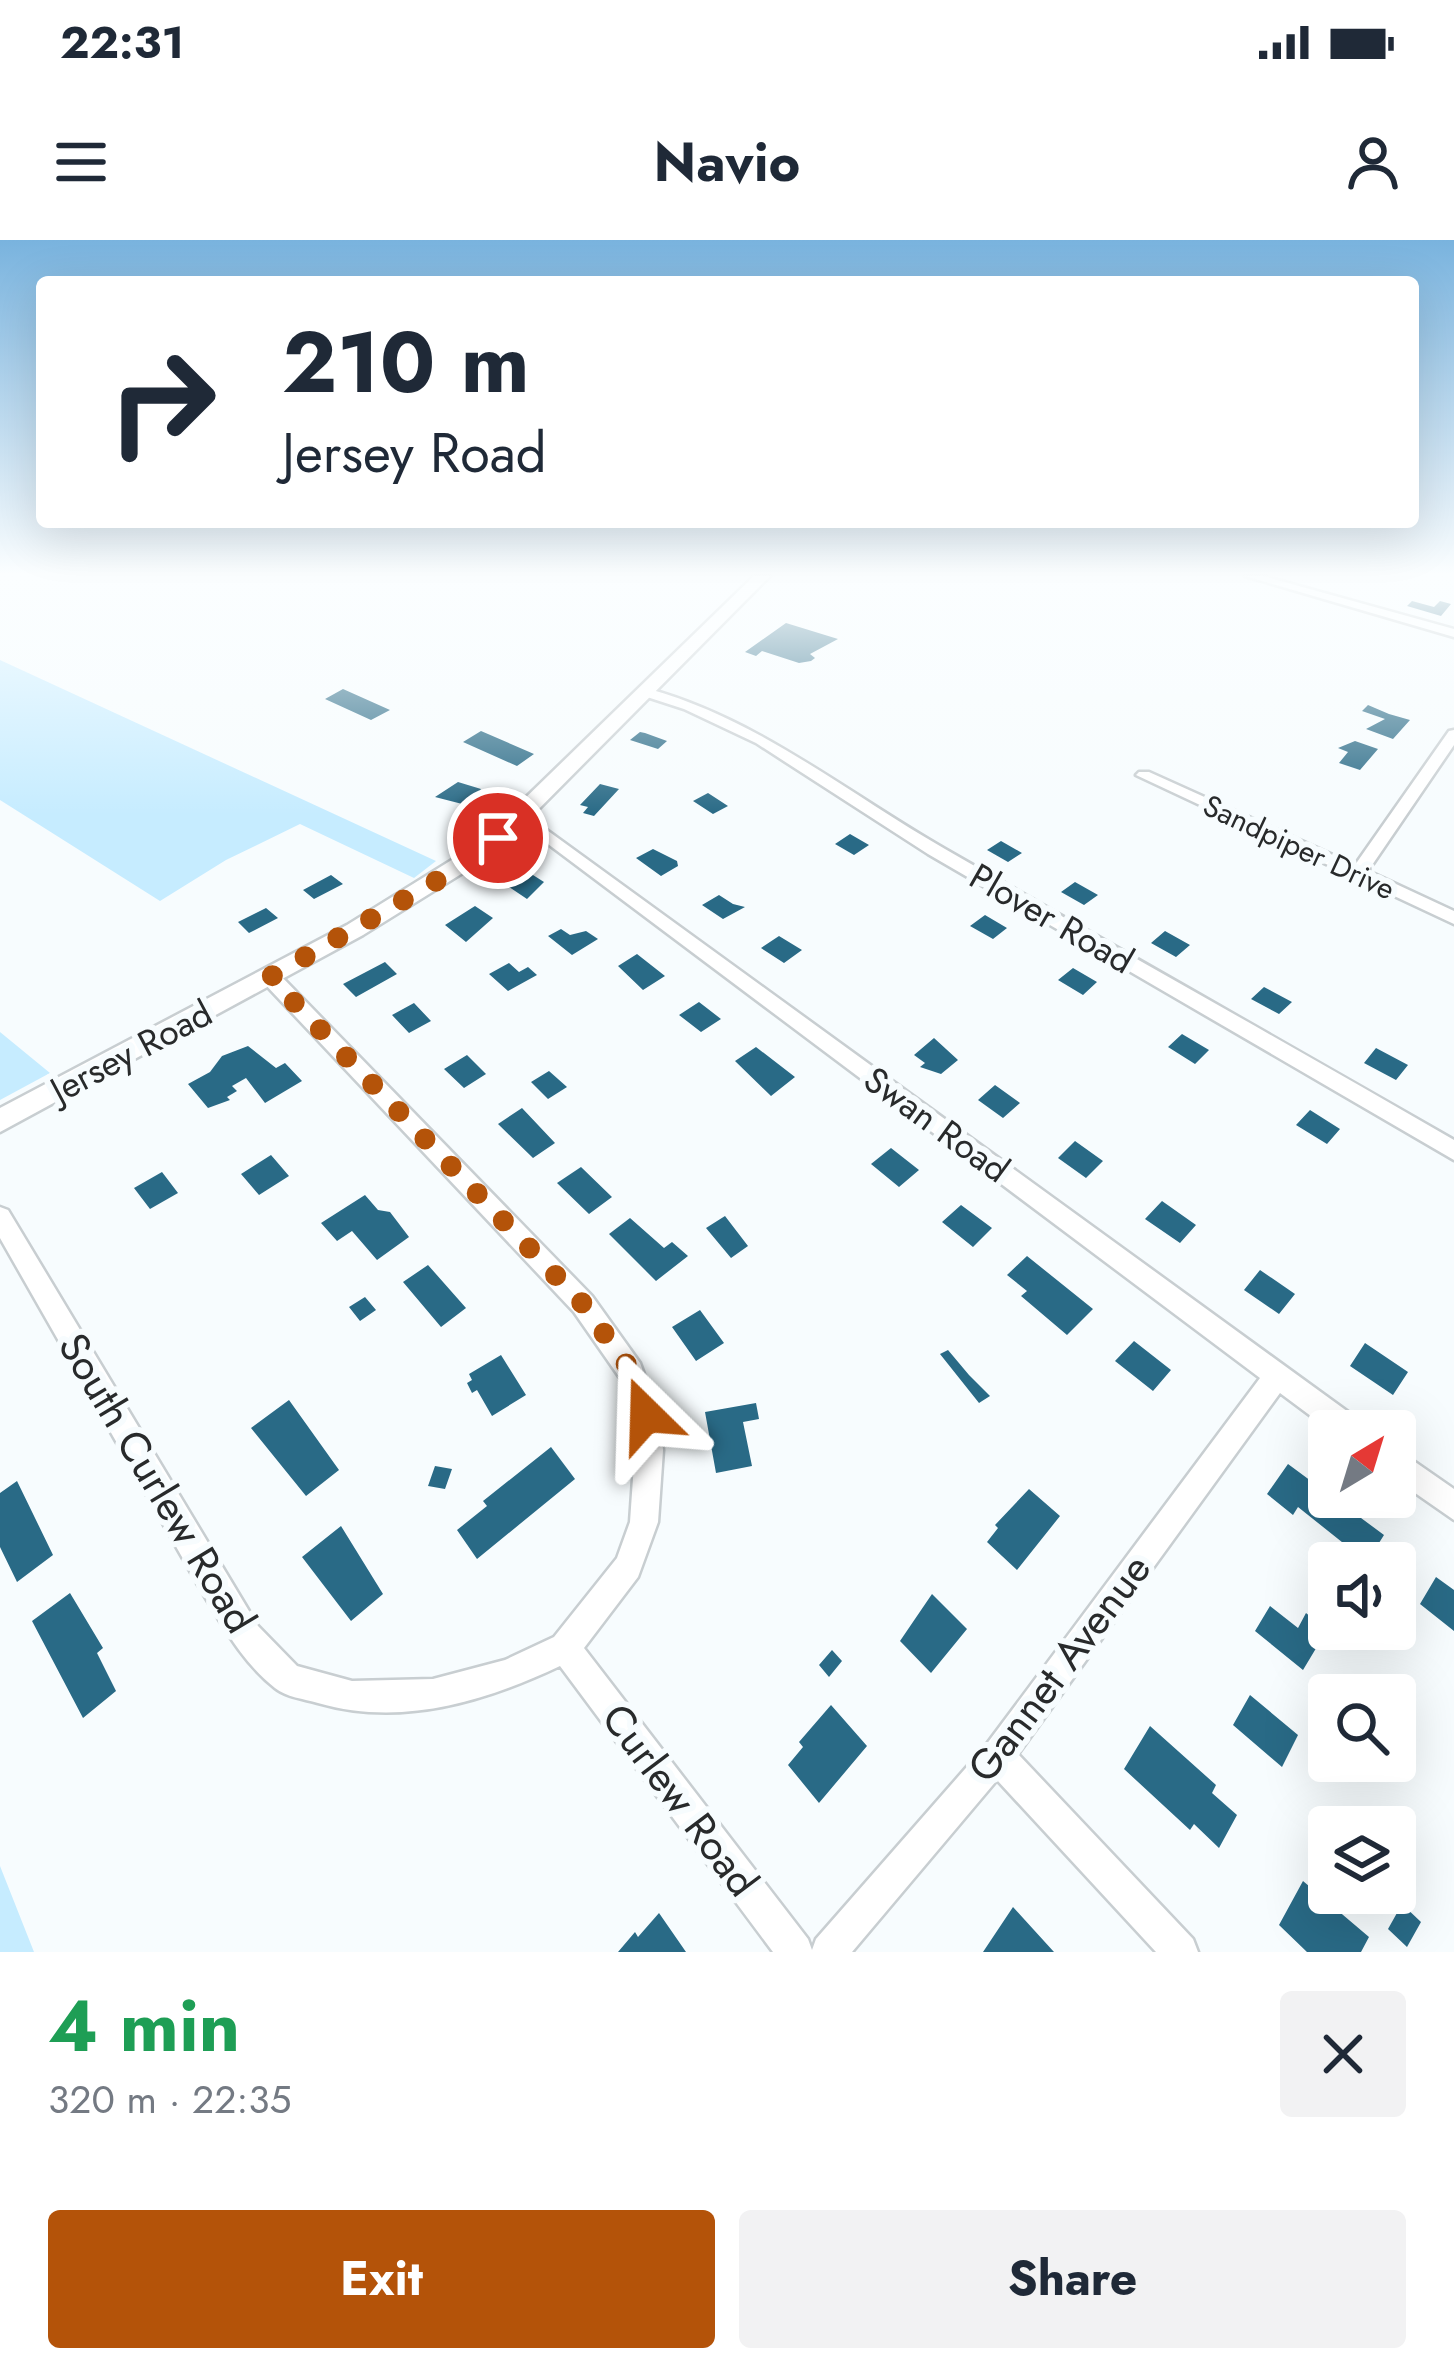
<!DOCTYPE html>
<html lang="en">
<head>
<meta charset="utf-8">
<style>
	:root { --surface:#fff; --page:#f2f2f3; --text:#1f2937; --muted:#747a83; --accent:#b45309 }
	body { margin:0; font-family:Jost,sans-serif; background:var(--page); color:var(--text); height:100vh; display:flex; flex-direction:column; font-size:45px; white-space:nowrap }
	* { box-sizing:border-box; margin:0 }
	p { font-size:39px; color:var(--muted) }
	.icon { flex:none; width:66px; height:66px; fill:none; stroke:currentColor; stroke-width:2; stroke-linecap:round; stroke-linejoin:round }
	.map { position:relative; height:1712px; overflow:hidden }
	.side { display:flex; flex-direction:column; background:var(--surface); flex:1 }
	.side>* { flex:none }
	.banner { position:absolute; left:36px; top:36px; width:1383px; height:252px; border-radius:12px; box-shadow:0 12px 48px #0002; background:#fff; color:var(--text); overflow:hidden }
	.needle { width:78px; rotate:38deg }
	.buttons { position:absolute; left:1308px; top:1170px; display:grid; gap:24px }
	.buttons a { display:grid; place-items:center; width:108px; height:108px; border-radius:12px; background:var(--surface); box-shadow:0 12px 48px #0002; font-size:60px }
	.pin { position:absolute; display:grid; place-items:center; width:102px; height:102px; color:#fff; margin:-51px; border:6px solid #fff; border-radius:50%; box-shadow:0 3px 12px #0007 }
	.me { position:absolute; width:132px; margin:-66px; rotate:338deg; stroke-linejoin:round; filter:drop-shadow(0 0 9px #0008) }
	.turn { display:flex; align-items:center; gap:42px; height:252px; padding:0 48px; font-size:54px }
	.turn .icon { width:156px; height:156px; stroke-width:2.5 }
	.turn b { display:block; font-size:84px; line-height:102px }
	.round { display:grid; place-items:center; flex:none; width:126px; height:126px; border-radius:12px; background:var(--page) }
	.headline { display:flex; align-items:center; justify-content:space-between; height:204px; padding:0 48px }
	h1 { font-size:72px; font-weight:700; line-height:90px; color:#1e9e55 }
	.cta { display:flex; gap:24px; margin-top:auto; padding:24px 48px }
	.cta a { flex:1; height:138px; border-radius:12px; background:var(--accent); color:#fff; font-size:48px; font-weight:700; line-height:138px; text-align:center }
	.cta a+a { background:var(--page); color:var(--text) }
	.status { display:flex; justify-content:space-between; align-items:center; height:84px; padding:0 60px; background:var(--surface); direction:ltr }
	.status svg { height:33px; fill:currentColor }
	header { display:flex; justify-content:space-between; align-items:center; height:156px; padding:0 48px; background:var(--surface); font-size:54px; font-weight:700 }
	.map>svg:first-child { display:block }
</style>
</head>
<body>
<div class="status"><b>22:31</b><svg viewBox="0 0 49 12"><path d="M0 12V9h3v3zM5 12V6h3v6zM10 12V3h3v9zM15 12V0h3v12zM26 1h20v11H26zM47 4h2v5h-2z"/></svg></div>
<header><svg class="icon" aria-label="menu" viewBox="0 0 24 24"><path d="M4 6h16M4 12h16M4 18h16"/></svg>Navio<svg class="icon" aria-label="person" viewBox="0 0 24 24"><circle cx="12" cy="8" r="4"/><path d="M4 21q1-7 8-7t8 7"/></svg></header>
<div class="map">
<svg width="1454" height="1712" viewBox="0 0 1454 1712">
	<rect width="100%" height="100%" fill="#f7fcfe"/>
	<!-- green -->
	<path fill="#c6ecff" d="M0 420 436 621 414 638 300 584 226 620 160 661 0 560Z
		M0 792 50 833 0 860Z
		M0 1626 34 1712H0Z"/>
	<!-- building -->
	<path fill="#296a86" d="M1412 361 1434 367 1440 361 1451 364 1441 376 1407 366Z
		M786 383 838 399 810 414 815 418 811 421 799 423 762 411 756 416 745 412Z
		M343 449 390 470 371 480 325 459Z
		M1368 465 1389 474 1410 480 1393 499 1366 489 1385 479 1362 471Z
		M481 491 534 514 517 526 463 502Z
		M640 492 645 493 667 501 658 509 630 500Z
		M1355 501 1378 509 1360 530 1339 523 1348 512 1338 508Z
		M458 542 481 549 470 566 435 557Z
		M600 544 619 549 594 576 583 573 588 567 580 565Z
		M708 553 728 566 713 574 693 561Z
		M850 594 869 605 854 615 835 604Z
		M1001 601 1022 613 1008 622 987 610Z
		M653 609 677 621 678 626 661 636 636 618Z
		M525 630 544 642 527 659 506 645Z
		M331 635 343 644 314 659 303 650Z
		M1075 642 1098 655 1084 665 1061 652Z
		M719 655 733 664 745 667 723 679 702 665Z
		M475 666 493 678 466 702 445 685Z
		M266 668 278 678 249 693 238 682Z
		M985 675 1007 688 993 699 970 686Z
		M561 689 570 695 586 691 598 699 572 715 548 696Z
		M1165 691 1190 705 1176 717 1151 703Z
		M779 696 802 710 784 723 761 708Z
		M637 714 665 736 643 750 618 726Z
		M385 722 397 734 356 757 343 744Z
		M509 723 519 732 528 727 537 735 508 751 489 734Z
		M1073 728 1097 742 1083 755 1058 740Z
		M1264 747 1292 762 1279 774 1251 759Z
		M699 762 721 779 701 792 679 775Z
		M414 763 431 781 409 793 392 775Z
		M1182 794 1209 810 1195 824 1168 807Z
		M934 798 958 820 941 834 920 827 925 823 914 815Z
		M248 806 276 828 285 823 302 841 265 863 246 838 232 846 237 851 227 857 230 860 208 868 188 844 210 832 222 816Z
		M756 807 795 837 771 856 735 821Z
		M1376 808 1408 825 1396 840 1364 823Z
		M467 815 486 834 464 848 444 829Z
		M549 831 567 847 548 859 531 842Z
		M995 845 1020 863 1003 878 978 860Z
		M522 868 555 903 533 918 498 884Z
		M1310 870 1340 889 1327 904 1296 885Z
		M1075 901 1103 921 1086 938 1058 918Z
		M891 908 919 930 899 947 871 924Z
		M271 915 289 936 259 955 241 934Z
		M581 927 612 957 589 974 557 943Z
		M162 932 178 953 150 969 134 948Z
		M365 955 378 970 390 972 409 997 377 1020 352 991 337 1001 321 983Z
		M1162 961 1196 985 1180 1003 1145 979Z
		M961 965 992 988 973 1007 942 982Z
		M725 976 748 1006 731 1018 706 988Z
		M630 978 664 1008 672 1002 688 1016 656 1041 609 994Z
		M1027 1016 1093 1069 1067 1095 1021 1056 1027 1051 1007 1035Z
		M428 1025 466 1068 441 1087 403 1042Z
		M1260 1030 1295 1054 1279 1074 1244 1050Z
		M365 1057 376 1070 360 1081 349 1067Z
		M700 1070 724 1103 696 1121 672 1087Z
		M1134 1101 1171 1130 1153 1151 1115 1121Z
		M1365 1103 1408 1132 1393 1155 1350 1126Z
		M948 1110 969 1135 990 1156 979 1163 940 1114Z
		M501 1115 526 1155 492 1176 477 1150 472 1153 467 1143 472 1140 469 1134Z
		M289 1160 339 1230 306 1256 251 1188Z
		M756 1163 759 1179 743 1182 752 1226 716 1233 705 1172Z
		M551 1207 575 1239 477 1319 457 1290 487 1266 483 1261Z
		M1288 1224 1384 1295 1367 1322 1298 1267 1293 1275 1267 1254Z
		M435 1226 452 1229 445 1249 428 1246Z
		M17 1241 53 1315 17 1342 0 1307V1253Z
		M1029 1249 1060 1276 1017 1330 987 1302 998 1288 995 1285Z
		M341 1286 383 1354 351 1381 302 1317Z
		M1436 1337 1454 1350V1391L1420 1364Z
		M70 1353 103 1408 97 1413 116 1451 83 1478 32 1381Z
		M932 1354 967 1389 931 1433 900 1401Z
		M1324 1359 1329 1363 1327 1390 1303 1430 1255 1391 1270 1366 1298 1388 1306 1373 1312 1378Z
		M832 1410 842 1421 829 1437 819 1425Z
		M1250 1455 1298 1495 1282 1527 1233 1485Z
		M831 1465 867 1506 819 1563 788 1525 803 1507 799 1502Z
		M1150 1486 1216 1545 1212 1553 1237 1575 1219 1608 1194 1584 1190 1590 1124 1529Z
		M1303 1641 1369 1697 1361 1712H1307L1279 1685Z
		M1402 1664 1421 1682 1407 1707 1388 1689Z
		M1013 1667 1054 1712H983Z
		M659 1673 686 1712H618L635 1692 638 1697Z"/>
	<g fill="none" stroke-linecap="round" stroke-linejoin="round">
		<!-- minor casing -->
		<g stroke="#c8ced1" stroke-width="5">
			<path id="minor" d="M1245 336H1263L1454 389V397Z
				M649 449C760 480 847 553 945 609 1114 707 1285 802 1454 900V920L928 614 756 503 684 469 644 456V450Z
				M1454 490V505L1368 631 1454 671V684L1136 535 1139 532H1149L1355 625 1449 491Z
				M522 572 1362 1182 1366 1191H1331L1280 1153 1018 1514 1193 1699 1198 1712H1156L997 1540 852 1712H773L560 1426C484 1462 401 1487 318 1463 304 1459 286 1457 275 1448 243 1423 223 1386 202 1352L0 998V967L8 970 258 1386 297 1426 352 1441 433 1439 505 1420 554 1397 617 1318 630 1282 635 1210 633 1175 620 1138 574 1072 263 742 261 737 263 732H277L592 1056 640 1123 659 1175 663 1210 658 1282 638 1337 584 1408 808 1699 812 1710 816 1699 986 1505 1260 1138 516 580V574Z
				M1395 1208 1454 1249V1280L1395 1239Z"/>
		</g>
		<!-- tertiary casing -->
		<g stroke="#c8ced1" stroke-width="5">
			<path id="tertiary" d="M754 336H770L495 613 363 695 0 892V868L347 685 479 603Z"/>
		</g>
		<!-- minor -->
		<use href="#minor" fill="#fff" fill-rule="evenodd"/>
		<!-- tertiary -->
		<use href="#tertiary" fill="#fff" fill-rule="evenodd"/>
	</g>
	<!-- sky -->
	<linearGradient id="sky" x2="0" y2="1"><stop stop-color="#79b3de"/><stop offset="0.58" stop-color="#fbfeff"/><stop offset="1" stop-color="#fbfeff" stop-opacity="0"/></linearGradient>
	<rect width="1454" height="575" fill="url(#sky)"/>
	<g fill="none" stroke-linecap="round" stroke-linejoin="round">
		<!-- route -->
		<path stroke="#b45309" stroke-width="21" stroke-dasharray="0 37.8" d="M498 598 452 632 270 737 583 1064 632 1132 646 1175"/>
	</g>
	<g text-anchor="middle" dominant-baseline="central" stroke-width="12" stroke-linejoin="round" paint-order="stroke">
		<!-- far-street labels -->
		<g font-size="30" fill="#282a2b" stroke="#f7fcfe">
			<text transform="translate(1299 607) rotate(25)">Sandpiper Drive</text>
		</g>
		<!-- street labels -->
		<g font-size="36" fill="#282a2b" stroke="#f7fcfe">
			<text transform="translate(1052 678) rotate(30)">Plover Road</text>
			<text transform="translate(131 811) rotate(-28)">Jersey Road</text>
			<text transform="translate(937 884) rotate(36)">Swan Road</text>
		</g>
		<!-- near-street labels -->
		<g font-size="42" fill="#282a2b" stroke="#f7fcfe">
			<text transform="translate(157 1243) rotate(59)">South Curlew Road</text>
			<text transform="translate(1059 1428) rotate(-53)">Gannet Avenue</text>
			<text transform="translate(680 1560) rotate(53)">Curlew Road</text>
		</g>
	</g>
</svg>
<div class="buttons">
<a><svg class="needle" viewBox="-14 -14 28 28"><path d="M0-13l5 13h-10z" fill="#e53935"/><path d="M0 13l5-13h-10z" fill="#747a83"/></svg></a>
<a><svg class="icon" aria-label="sound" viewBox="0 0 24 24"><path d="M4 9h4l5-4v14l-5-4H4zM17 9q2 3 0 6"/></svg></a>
<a><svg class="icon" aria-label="search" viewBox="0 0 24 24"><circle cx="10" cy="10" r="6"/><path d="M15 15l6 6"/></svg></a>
<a><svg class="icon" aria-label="layers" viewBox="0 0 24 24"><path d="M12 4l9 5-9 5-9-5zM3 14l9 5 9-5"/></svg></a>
</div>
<div class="pin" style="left:498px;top:598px;background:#d93025"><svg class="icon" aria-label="arrive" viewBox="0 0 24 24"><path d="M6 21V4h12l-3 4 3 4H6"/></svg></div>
<svg class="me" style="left:646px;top:1175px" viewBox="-20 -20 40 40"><path d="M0-17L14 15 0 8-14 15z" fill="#b45309" stroke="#fff" stroke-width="4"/></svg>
<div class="banner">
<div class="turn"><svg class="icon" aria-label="right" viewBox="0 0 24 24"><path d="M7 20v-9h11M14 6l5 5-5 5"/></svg><div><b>210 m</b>Jersey Road</div></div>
</div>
</div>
<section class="side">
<div class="headline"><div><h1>4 min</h1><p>320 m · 22:35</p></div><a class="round"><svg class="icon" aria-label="close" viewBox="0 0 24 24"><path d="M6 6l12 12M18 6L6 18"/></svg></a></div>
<div class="cta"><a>Exit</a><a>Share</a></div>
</section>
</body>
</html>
